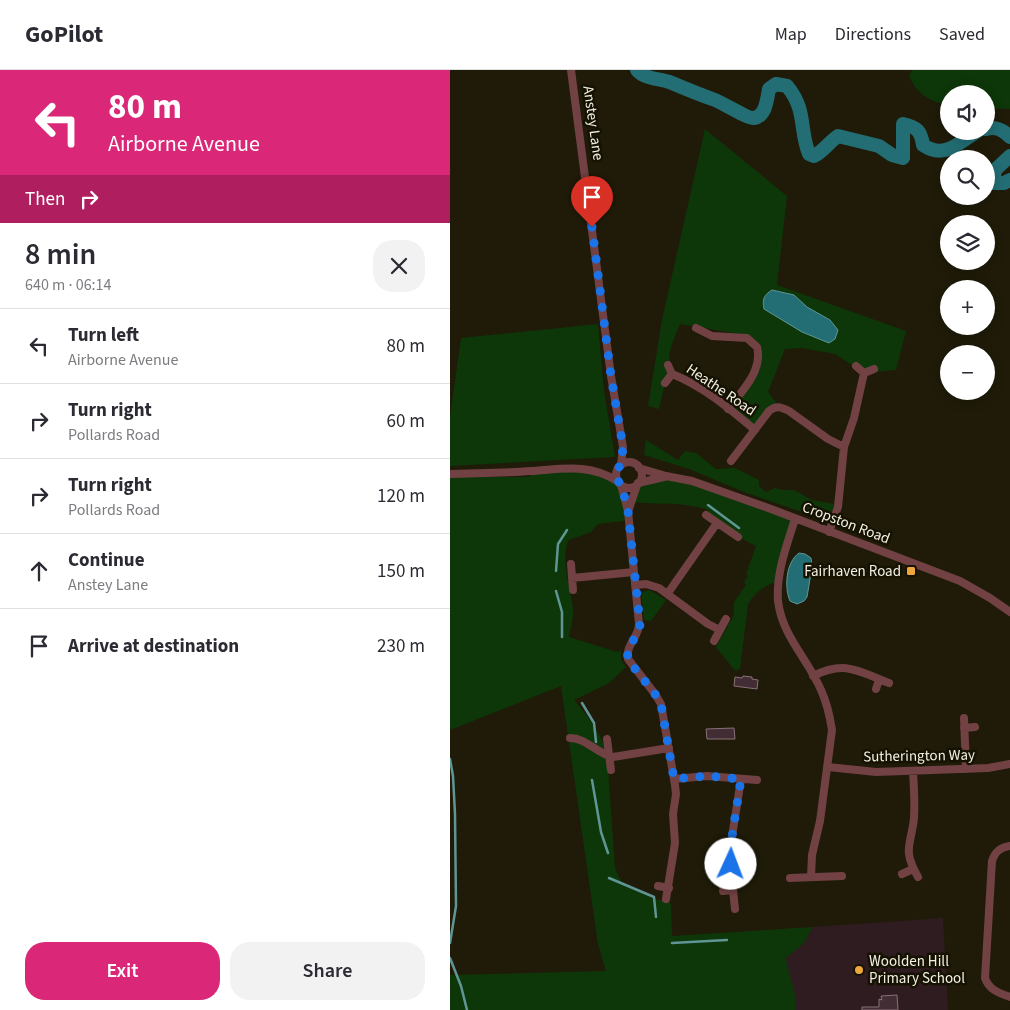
<!DOCTYPE html>
<html lang="en">
<head>
<meta charset="utf-8">
<style>
	:root { --surface:#fff; --page:#f2f2f3; --text:#2b2b33; --muted:#7c7c81; --line:#e1e1e2; --accent:#db2777 }
	body { margin:0; font-family:"Source Sans 3",sans-serif; background:var(--page); color:var(--text); height:100vh; display:flex; flex-direction:column; font-size:19px; white-space:nowrap }
	* { box-sizing:border-box; margin:0 }
	p { font-size:16px; color:var(--muted) }
	.icon { flex:none; width:28px; height:28px; fill:none; stroke:currentColor; stroke-width:2; stroke-linecap:round; stroke-linejoin:round }
	.map { position:relative; flex:1; overflow:hidden }
	.side { display:flex; flex-direction:column; background:var(--surface); width:450px }
	.side>* { flex:none }
	.guide { background:#db2777; color:#fff; overflow:hidden }
	.buttons { position:absolute; left:490px; top:15px; display:grid; gap:10px }
	.buttons a { display:grid; place-items:center; width:55px; height:55px; border-radius:50%; background:var(--surface); box-shadow:0 2px 12px #0003; font-size:25px }
	.pin { position:absolute; display:grid; place-items:center; width:42px; height:42px; color:#fff; margin:-51px -21px; border-radius:50% 50% 50% 0; rotate:-45deg; box-shadow:0 0 5px #0007 }
	.pin .icon { rotate:45deg }
	.me { position:absolute; width:55px; margin:-28px; rotate:2deg; stroke-linejoin:round; filter:drop-shadow(0 0 4px #0008) }
	.turn { display:flex; align-items:center; gap:18px; height:105px; padding:0 25px; font-size:22px }
	.turn .icon { width:65px; height:65px; stroke-width:2.5 }
	.turn b { display:block; font-size:35px; line-height:42px }
	.then { display:flex; align-items:center; height:48px; padding:0 25px; background:#0003; gap:10px; font-size:19px }
	.round { display:grid; place-items:center; flex:none; width:52px; height:52px; border-radius:20px; background:var(--page) }
	.head { display:flex; align-items:center; justify-content:space-between; height:85px; padding:0 25px }
	h1 { font-size:30px; font-weight:600; line-height:38px }
	.cta { display:flex; gap:10px; margin-top:auto; padding:10px 25px }
	.cta a { flex:1; height:58px; border-radius:20px; background:var(--accent); color:#fff; font-size:20px; font-weight:600; line-height:58px; text-align:center }
	.cta a+a { background:var(--page); color:var(--text) }
	ul { padding:0; list-style:none }
	li { display:flex; align-items:center; gap:15px; height:75px; padding:0 25px; border-top:1px solid var(--line) }
	li div { flex:1 }
	li b { display:block; font-size:19px }
	li em { font-style:normal }
	header { display:flex; align-items:center; gap:30px; box-sizing:border-box; height:70px; padding:0 25px; background:var(--surface); border-bottom:1px solid var(--line) }
	header strong { font-size:24px }
	nav { display:flex; gap:28px; margin-inline-start:auto; font-size:18px }
	main { display:flex; flex:1; min-height:0 }
	.map>svg:first-child { display:block }
</style>
</head>
<body>
<header>
<strong>GoPilot</strong>
<nav><a>Map</a><a>Directions</a><a>Saved</a></nav>
</header>
<main>
<section class="side">
<div class="guide">
<div class="turn"><svg class="icon" aria-label="left" viewBox="0 0 24 24"><path d="M17 20v-9H6M10 6l-5 5 5 5"/></svg><div><b>80 m</b>Airborne Avenue</div></div>
<div class="then">Then<svg class="icon" aria-label="right" viewBox="0 0 24 24"><path d="M7 20v-9h11M14 6l5 5-5 5"/></svg></div>
</div>
<div class="head"><div><h1>8 min</h1><p>640 m · 06:14</p></div><a class="round"><svg class="icon" aria-label="close" viewBox="0 0 24 24"><path d="M6 6l12 12M18 6L6 18"/></svg></a></div>
<ul>
<li><svg class="icon" aria-label="left" viewBox="0 0 24 24"><path d="M17 20v-9H6M10 6l-5 5 5 5"/></svg><div><b>Turn left</b><p>Airborne Avenue</p></div><em>80 m</em></li>
<li><svg class="icon" aria-label="right" viewBox="0 0 24 24"><path d="M7 20v-9h11M14 6l5 5-5 5"/></svg><div><b>Turn right</b><p>Pollards Road</p></div><em>60 m</em></li>
<li><svg class="icon" aria-label="right" viewBox="0 0 24 24"><path d="M7 20v-9h11M14 6l5 5-5 5"/></svg><div><b>Turn right</b><p>Pollards Road</p></div><em>120 m</em></li>
<li><svg class="icon" aria-label="ahead" viewBox="0 0 24 24"><path d="M12 20V5M6 11l6-6 6 6"/></svg><div><b>Continue</b><p>Anstey Lane</p></div><em>150 m</em></li>
<li><svg class="icon" aria-label="arrive" viewBox="0 0 24 24"><path d="M6 21V4h12l-3 4 3 4H6"/></svg><div><b>Arrive at destination</b></div><em>230 m</em></li>
</ul>
<div class="cta"><a>Exit</a><a>Share</a></div>
</section>
<div class="map">
<svg width="560" height="940" viewBox="0 0 560 940">
	<rect width="100%" height="100%" fill="#1f1b08"/>
	<!-- education -->
	<path fill="#2f1c20" d="M493 848 498 940H326L318 860Z"/>
	<!-- green -->
	<path fill="#0d3708" d="M462 0H560V39L536 38V24H499V36C480 31 466 24 459 5Z
		M255 59 337 126 327 215 456 261 446 300 414 303 385 284 352 278 335 279 318 322 325 331 327 337 303 359 281 338 299 311 312 281 301 266 230 254C223 271 215 286 222 304L215 313 209 339 198 336 212 250Z
		M148 254 154 321 165 387 0 396V347L11 268Z
		M196 370 228 390 235 381 246 383 266 399 285 398 309 410V416L316 422 325 418 332 420H344L362 430 385 434 378 451 294 422 239 399 194 385Z
		M117 397 167 411 178 441 174 451 148 454 141 462 119 470C109 488 122 521 123 540 124 549 120 558 119 567L167 582 171 581V590L176 597 159 613 124 630C138 646 151 663 157 684L165 798 171 811 192 823 206 830 216 829 221 834 222 866 363 857 354 873 336 888C338 906 348 922 345 940H0V905L156 901 148 874 111 616 0 660V407H80V402Z
		M230 408 345 449 328 515 322 513C312 518 304 524 298 534L290 599 285 601 266 577 284 545V532L296 515 294 512 298 506 296 504 306 476 288 467 256 445 258 440C233 431 207 435 181 432L188 413Z
		M199 520 216 530 201 551 194 550 191 524 192 522Z"/>
	<!-- water -->
	<path fill="#226e74" stroke="#609595" d="M322 220 344 225 357 237 380 250 388 260 385 269 379 273 352 262 314 239C312 229 314 225 322 220Z
		M349 483 355 484 361 488 362 497 357 527 354 531 347 534 340 531C334 517 336 492 349 483Z"/>
	<g fill="none" stroke-linecap="round" stroke-linejoin="round">
		<!-- stream -->
		<path stroke="#609595" stroke-width="2.5" d="M258 435 289 458
			M106 501 108 474 117 460
			M106 521 112 542V567
			M132 633 144 653 146 672
			M0 689 3 706 5 744 6 836 0 873
			M142 710 151 762 158 783
			M159 808 204 827 206 847
			M222 873 277 870
			M0 888 11 916 17 940"/>
		<!-- river -->
		<path stroke="#226e74" stroke-width="14" d="M187 0C196 10 209 8 222 13 236 19 251 25 265 30 273 33 298 49 304 48 316 46 317 29 319 19L326 14 337 16C357 40 349 59 359 84L364 86C374 81 379 72 388 66L429 76 442 85 453 88V54C467 57 471 61 473 75 495 90 509 72 528 61
			M536 59C546 56 553 60 560 67
			M560 86 545 100 543 113H554L560 110"/>
	</g>
	<!-- building -->
	<path fill="#422d34" stroke="#897079" d="M293 606 302 607V609L308 610 307 619 284 616 285 607 292 608Z
		M284 658 285 669H257L256 659Z
		M447 925 448 940H412V937H429V929L432 930 431 926Z"/>
	<g fill="none" stroke-linecap="round" stroke-linejoin="round">
		<!-- minor -->
		<path stroke="#714143" stroke-width="8" d="M121 0 161 306 173 377 171 395
			M246 258 262 266 297 268 307 277C313 301 292 321 278 339
			M406 296 414 303 424 299
			M222 304C253 316 280 339 305 360
			M215 313 222 304 218 295
			M281 391 319 341C326 335 331 337 339 341L378 369 394 377
			M166 405a13 13 0 1 1 26 0a13 13 0 1 1-26 0Z
			M189 398 216 406 242 411 321 439 510 511 540 528 560 542
			M0 404C27 403 54 403 81 401 112 399 140 393 167 411
			M188 413 214 407
			M171 415 178 441 189 554C189 567 175 576 178 589L205 624 211 634 225 715 226 724 223 744 225 773 216 829
			M179 439 187 415
			M256 445 288 467
			M345 449C337 475 326 502 328 531 332 566 358 589 371 620 377 633 380 647 382 660L370 751 362 785 361 807
			M379 462 388 437 394 377 404 348 414 303
			M121 494 123 520
			M122 508 184 502
			M185 515 196 514 209 518 258 554 270 560
			M218 523 267 453
			M264 571 276 549
			M363 606C395 590 408 601 439 613
			M426 619 429 610
			M514 648 516 699
			M514 658 525 657
			M120 668C137 668 147 684 163 687L219 678
			M157 669 161 700
			M378 697 426 702 538 698 560 694
			M463 701C464 717 465 733 464 748 461 776 452 779 468 807
			M224 709 257 706 307 710
			M560 776C550 777 545 782 542 791L535 908C539 920 549 923 560 927
			M452 804 463 799
			M340 808 392 806
			M208 816 219 818
			M273 821 283 820
			M285 839 283 820 281 773 291 709"/>
	</g>
	<g fill="none" stroke-linecap="round" stroke-linejoin="round">
		<!-- route -->
		<path stroke="#1a73e8" stroke-width="9" stroke-dasharray="0 16.2" d="M142 157 161 306 173 377 171 395 168 398 166 406 173 421 178 441 190 554C189 567 175 576 178 590L205 624 211 634 224 709 257 706 291 709 281 773V794"/>
	</g>
	<!-- markers -->
	<g fill="#efa73d" stroke="#161202" stroke-width="2">
		<rect x="456" y="496" width="10" height="10" rx="2.5"/>
		<circle cx="409" cy="900" r="5"/>
	</g>
	<g text-anchor="middle" dominant-baseline="central" stroke-width="5" stroke-linejoin="round" paint-order="stroke">
		<!-- street labels -->
		<g font-size="15" fill="#f2f0e3" stroke="#161202">
			<text transform="translate(143 53) rotate(82)">Anstey Lane</text>
			<text transform="translate(271 320) rotate(34)">Heathe Road</text>
			<text transform="translate(396 453) rotate(21)">Cropston Road</text>
			<text transform="translate(469 686) rotate(-1)">Sutherington Way</text>
		</g>
		<!-- poi labels -->
		<g font-size="15" fill="#f2f0e3" stroke="#161202" text-anchor="end">
			<text x="451" y="501">Fairhaven Road</text>
			<text x="419" y="891" text-anchor="start">Woolden Hill<tspan x="419" dy="17">Primary School</tspan></text>
		</g>
	</g>
</svg>
<div class="buttons">
<a><svg class="icon" aria-label="sound" viewBox="0 0 24 24"><path d="M4 9h4l5-4v14l-5-4H4zM17 9q2 3 0 6"/></svg></a>
<a><svg class="icon" aria-label="search" viewBox="0 0 24 24"><circle cx="10" cy="10" r="6"/><path d="M15 15l6 6"/></svg></a>
<a><svg class="icon" aria-label="layers" viewBox="0 0 24 24"><path d="M12 4l9 5-9 5-9-5zM3 14l9 5 9-5"/></svg></a>
<a>+</a>
<a>−</a>
</div>
<div class="pin" style="left:142px;top:157px;background:#d93025"><svg class="icon" aria-label="arrive" viewBox="0 0 24 24"><path d="M6 21V4h12l-3 4 3 4H6"/></svg></div>
<svg class="me" style="left:281px;top:794px" viewBox="-20 -20 40 40"><circle r="19" fill="#fff"/><path d="M0-13L10 11 0 6-10 11z" fill="#1a73e8"/></svg>
</div>
</main>
</body>
</html>
